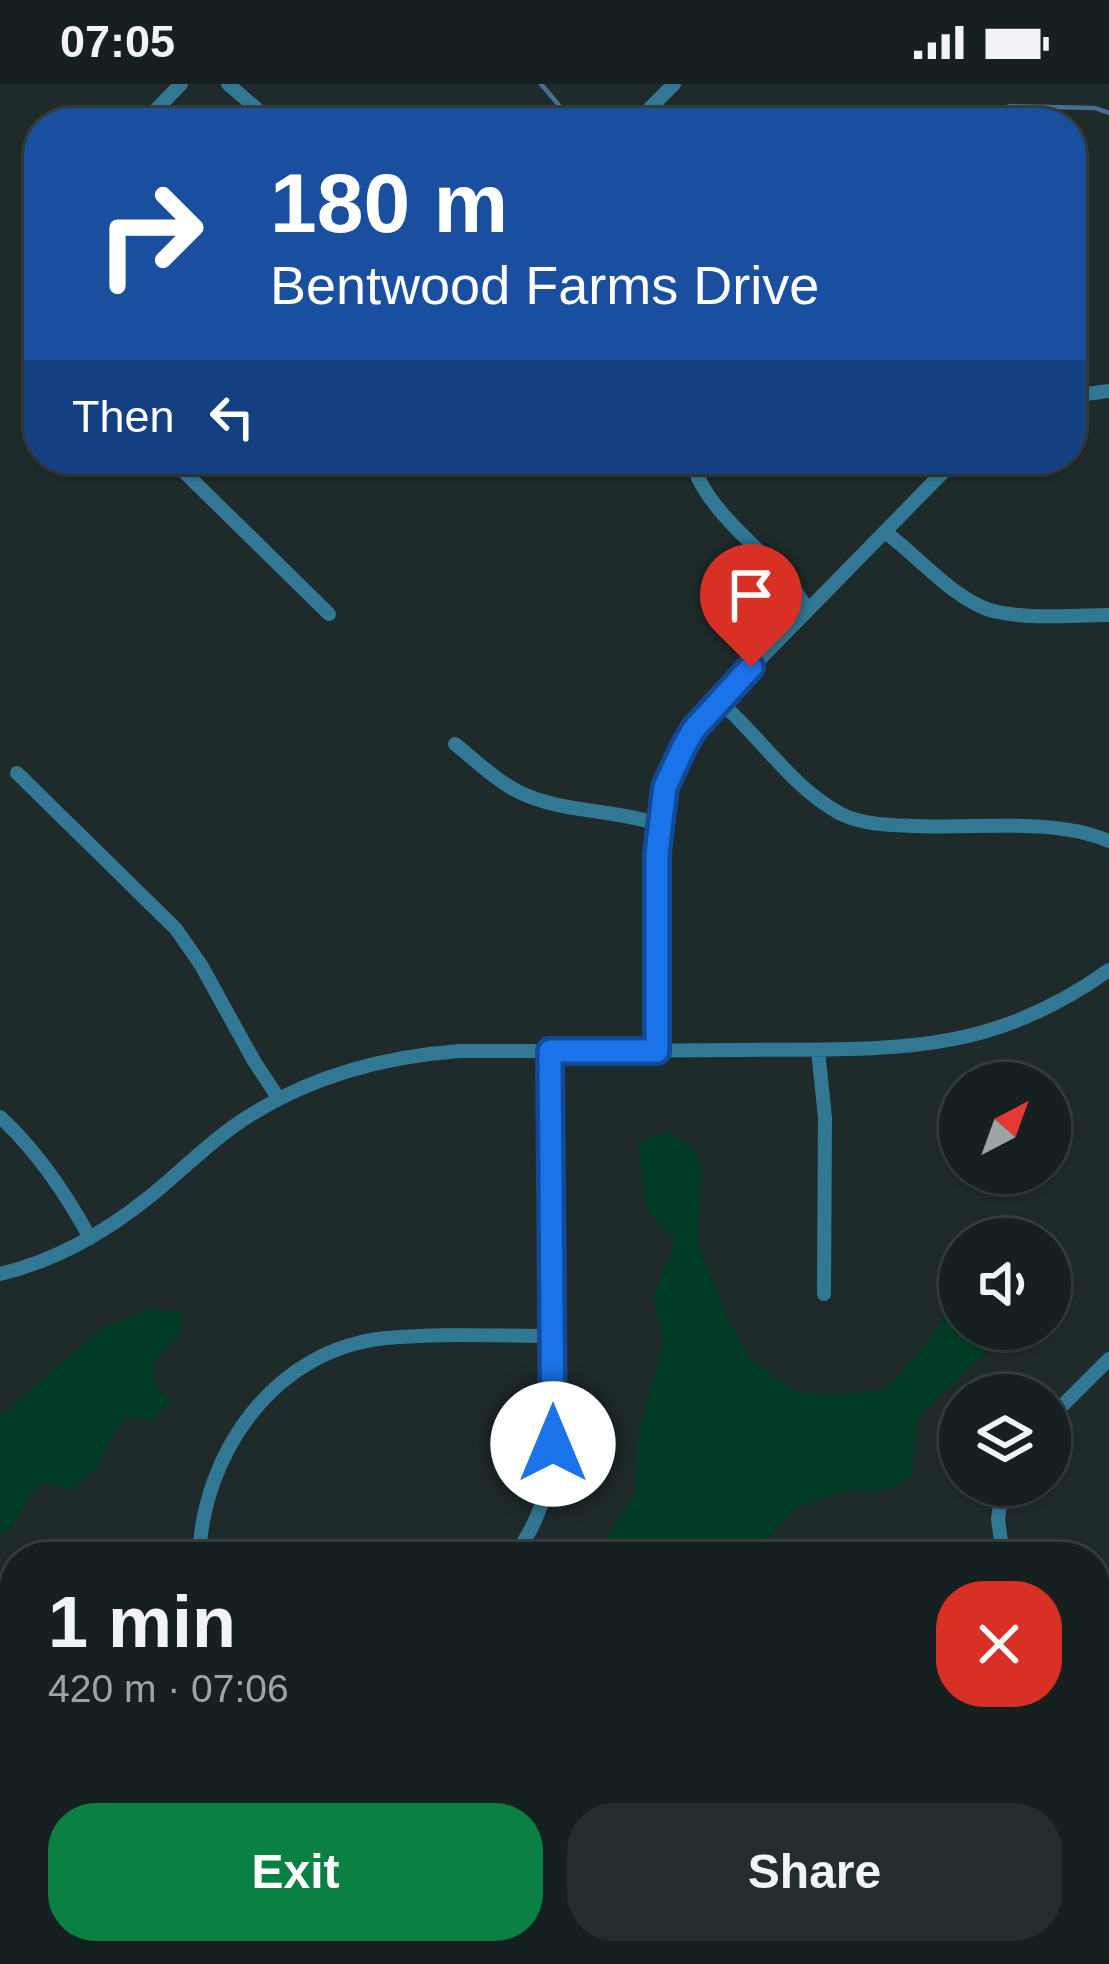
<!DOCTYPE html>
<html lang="en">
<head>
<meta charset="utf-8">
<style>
	:root { --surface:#172020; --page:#242d2d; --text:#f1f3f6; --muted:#9ea3a5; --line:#363e3e; --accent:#0b8043 }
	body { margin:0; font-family:Arial,sans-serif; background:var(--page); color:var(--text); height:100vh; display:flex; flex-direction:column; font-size:45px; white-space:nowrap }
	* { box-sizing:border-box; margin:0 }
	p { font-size:39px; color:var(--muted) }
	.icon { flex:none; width:66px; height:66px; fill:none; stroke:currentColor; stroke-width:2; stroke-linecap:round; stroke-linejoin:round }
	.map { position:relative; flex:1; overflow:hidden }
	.sheet { position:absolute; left:0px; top:1458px; width:1110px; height:423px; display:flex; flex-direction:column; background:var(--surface); border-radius:48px 48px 0 0; box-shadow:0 3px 9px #0004,0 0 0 3px var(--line) }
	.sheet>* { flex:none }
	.banner { position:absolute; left:24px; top:24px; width:1062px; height:366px; border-radius:48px; box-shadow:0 3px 9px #0004,0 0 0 3px var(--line); background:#1a4fa0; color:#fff; overflow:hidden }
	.needle { width:78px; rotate:41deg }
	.buttons { position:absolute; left:939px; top:978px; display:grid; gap:24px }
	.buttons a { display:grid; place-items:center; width:132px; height:132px; border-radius:50%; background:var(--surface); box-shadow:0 3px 9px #0004,0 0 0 3px var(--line); font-size:60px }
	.pin { position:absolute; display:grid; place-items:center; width:102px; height:102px; color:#fff; margin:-123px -51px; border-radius:50% 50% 50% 0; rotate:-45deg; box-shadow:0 0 12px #0007 }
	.pin .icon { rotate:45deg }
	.me { position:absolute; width:132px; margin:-66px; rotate:0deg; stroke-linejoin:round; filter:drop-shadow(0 0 9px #0008) }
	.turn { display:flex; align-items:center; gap:42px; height:252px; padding:0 48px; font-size:54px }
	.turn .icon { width:156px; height:156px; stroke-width:2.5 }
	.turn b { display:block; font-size:84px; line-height:102px }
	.then { display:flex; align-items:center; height:114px; padding:0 48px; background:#0003; gap:24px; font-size:45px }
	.round { display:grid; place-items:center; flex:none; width:126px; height:126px; border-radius:48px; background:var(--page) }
	.summary { display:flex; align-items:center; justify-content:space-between; height:204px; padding:0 48px }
	h1 { font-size:72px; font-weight:700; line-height:90px }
	.button { display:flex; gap:24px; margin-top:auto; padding:24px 48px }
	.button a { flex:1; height:138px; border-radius:48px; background:var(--accent); color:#fff; font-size:48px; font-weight:700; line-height:138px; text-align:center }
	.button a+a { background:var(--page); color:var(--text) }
	.status { display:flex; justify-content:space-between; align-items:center; height:84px; padding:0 60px; background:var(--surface); direction:ltr }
	.status svg { height:33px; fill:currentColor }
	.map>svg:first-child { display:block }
</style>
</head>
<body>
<div class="status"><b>07:05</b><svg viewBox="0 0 49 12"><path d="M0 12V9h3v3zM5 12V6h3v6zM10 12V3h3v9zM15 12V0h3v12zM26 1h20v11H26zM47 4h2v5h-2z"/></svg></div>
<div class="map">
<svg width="1109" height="1880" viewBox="0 0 1109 1880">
	<rect width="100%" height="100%" fill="#1f2a2b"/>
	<!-- green -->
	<path fill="#003c25" d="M669 1048 693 1063 702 1084 698 1157 725 1230 751 1276 796 1308 838 1311 885 1305 922 1266 960 1213V1245H1010L918 1333 912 1391 894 1404 870 1408 851 1406 797 1423 767 1455 746 1473H619L605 1457 636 1406 638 1354 664 1256 653 1214 675 1157 647 1127 638 1057Z
		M151 1225 181 1228V1250L156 1276 153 1297 170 1318 152 1337 127 1333 109 1357 99 1382 73 1405 44 1399 32 1408 11 1444 0 1448V1332L102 1244Z
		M1095 1664 1109 1672V1843L1095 1841Z
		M186 1866H373L362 1880H188Z"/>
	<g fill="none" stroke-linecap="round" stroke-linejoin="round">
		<!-- stream -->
		<path stroke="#486f92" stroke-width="4.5" d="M541 0 574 39
			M1009 22 1095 24 1109 29"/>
		<!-- path -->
		<path stroke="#7d8586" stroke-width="3" stroke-dasharray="12 6" stroke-linecap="butt" d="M0 1671 15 1676
			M0 1799H7L15 1802"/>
		<!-- street -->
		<path stroke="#327895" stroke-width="14" d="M228 0 273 39
			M143 39 181 0
			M635 39 674 0
			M39 163C31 186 32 208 39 231
			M1071 312 1109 307
			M171 375 329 530
			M698 394C725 447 779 474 807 525
			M885 448C917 471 955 517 993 527 1030 536 1072 531 1109 531
			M718 616C760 652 792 704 841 730 864 741 890 741 915 742 976 745 1052 733 1109 757
			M455 660C475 676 494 695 517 707 560 729 613 725 659 740
			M17 689 176 845 201 881 254 977 279 1015
			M818 966 825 1034 824 1210
			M657 967 659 740 665 703 673 683 694 645 708 628 956 375
			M0 1033C37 1067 66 1110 90 1154
			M0 1190C55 1177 104 1149 148 1114 177 1091 203 1064 234 1042 302 994 378 973 460 967 553 967 645 967 738 966 882 964 984 976 1109 886
			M1050 1334 1109 1275
			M199 1473C203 1368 275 1265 386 1254 441 1249 498 1252 553 1252
			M513 1473C539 1440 550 1402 553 1361L550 967
			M1003 1473 998 1435 1003 1401
			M1095 1564 1109 1569"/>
	</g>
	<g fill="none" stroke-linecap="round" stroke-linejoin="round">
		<!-- route casing -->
		<g stroke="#114b97" stroke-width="30">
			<path id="route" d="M553 1360 550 967H657V769L665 703 683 664 694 645 751 583"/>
		</g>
		<!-- route -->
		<use href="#route" stroke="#1a73e8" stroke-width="21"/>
	</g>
</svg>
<div class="buttons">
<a><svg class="needle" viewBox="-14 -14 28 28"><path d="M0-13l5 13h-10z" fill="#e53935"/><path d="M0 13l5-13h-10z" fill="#9ea3a5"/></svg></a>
<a><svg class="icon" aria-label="sound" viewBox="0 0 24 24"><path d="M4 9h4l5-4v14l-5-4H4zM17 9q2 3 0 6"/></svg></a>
<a><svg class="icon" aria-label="layers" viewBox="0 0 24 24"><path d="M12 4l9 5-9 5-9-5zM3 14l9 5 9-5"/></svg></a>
</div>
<div class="pin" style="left:751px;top:583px;background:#d93025"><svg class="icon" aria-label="arrive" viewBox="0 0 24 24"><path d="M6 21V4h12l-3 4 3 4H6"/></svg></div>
<svg class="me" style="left:553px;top:1360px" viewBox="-20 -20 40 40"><circle r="19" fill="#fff"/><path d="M0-13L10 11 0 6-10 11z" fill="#1a73e8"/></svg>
<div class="banner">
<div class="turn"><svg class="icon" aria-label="right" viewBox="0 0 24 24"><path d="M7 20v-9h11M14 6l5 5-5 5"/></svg><div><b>180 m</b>Bentwood Farms Drive</div></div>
<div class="then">Then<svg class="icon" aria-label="left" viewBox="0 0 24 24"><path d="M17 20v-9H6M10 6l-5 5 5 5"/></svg></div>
</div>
<section class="sheet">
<div class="summary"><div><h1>1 min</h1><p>420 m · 07:06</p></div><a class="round" style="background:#d93025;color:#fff"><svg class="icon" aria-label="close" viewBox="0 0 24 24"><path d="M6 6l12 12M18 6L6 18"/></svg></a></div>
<div class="button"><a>Exit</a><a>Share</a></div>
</section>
</div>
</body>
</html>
